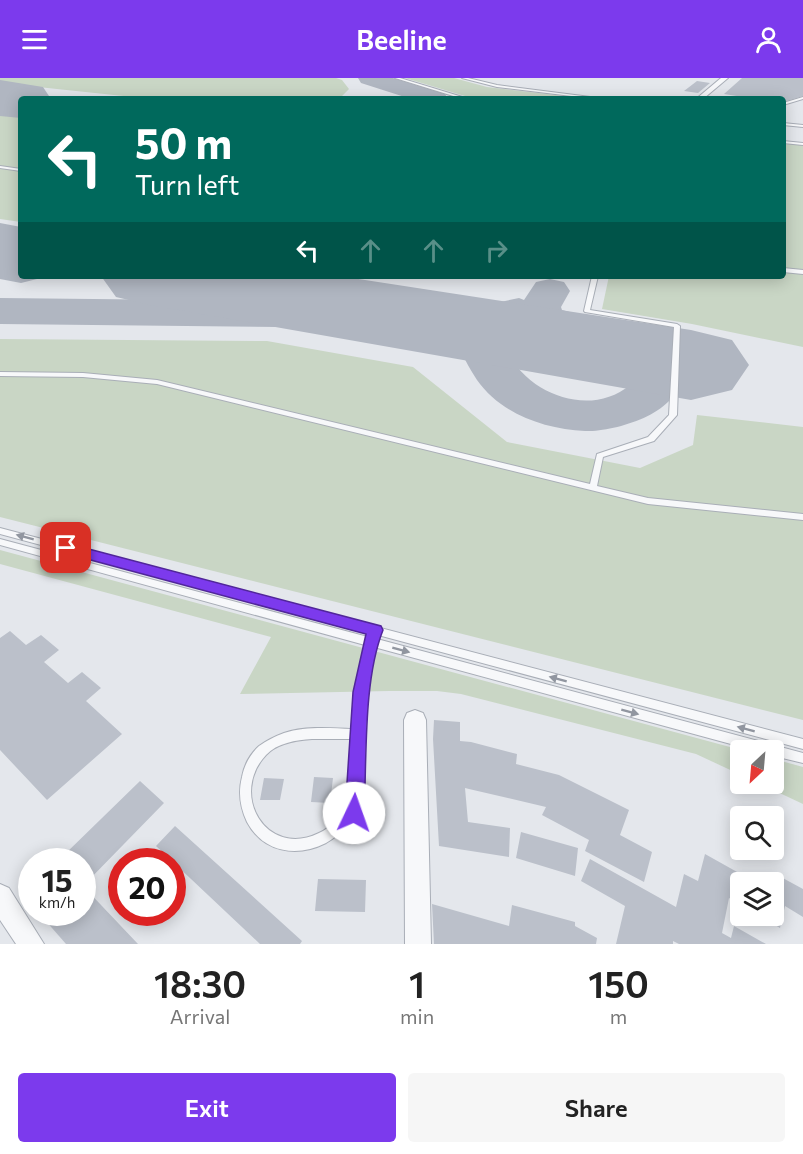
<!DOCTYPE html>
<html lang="en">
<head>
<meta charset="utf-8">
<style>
	:root { --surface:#fff; --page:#f6f6f6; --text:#222; --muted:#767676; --accent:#7c3aed }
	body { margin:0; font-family:Commissioner,sans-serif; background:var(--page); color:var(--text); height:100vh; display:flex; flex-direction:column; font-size:22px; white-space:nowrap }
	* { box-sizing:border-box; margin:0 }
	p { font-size:20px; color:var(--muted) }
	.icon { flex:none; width:33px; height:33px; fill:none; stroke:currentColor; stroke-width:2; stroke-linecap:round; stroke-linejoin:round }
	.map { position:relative; height:866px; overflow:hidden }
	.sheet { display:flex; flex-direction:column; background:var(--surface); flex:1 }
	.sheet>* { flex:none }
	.top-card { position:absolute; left:18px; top:18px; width:768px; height:183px; border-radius:6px; box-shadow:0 3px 15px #0003; background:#00695c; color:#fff; overflow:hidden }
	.needle { width:39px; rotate:206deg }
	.fabs { position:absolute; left:730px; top:662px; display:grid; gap:12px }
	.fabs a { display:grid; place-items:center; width:54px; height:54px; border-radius:6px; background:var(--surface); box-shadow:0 3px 15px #0003; font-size:30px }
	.speed { position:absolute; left:18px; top:770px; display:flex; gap:12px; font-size:30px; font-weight:700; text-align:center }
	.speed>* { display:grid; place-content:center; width:78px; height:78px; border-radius:50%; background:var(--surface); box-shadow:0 3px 15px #0003; line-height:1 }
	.speed small { font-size:15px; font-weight:400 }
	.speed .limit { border:9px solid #d22; background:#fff; color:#111 }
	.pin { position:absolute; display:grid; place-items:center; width:51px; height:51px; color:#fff; margin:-26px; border-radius:12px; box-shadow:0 3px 9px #0006 }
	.me { position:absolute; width:66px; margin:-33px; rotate:3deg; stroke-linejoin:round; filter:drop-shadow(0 0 4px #0008) }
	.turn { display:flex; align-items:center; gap:21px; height:126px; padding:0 18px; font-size:27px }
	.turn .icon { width:78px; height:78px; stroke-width:2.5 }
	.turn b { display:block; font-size:42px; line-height:51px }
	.lanes { display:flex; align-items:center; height:57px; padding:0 18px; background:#0003; justify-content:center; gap:30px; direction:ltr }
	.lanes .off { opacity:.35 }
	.eta { display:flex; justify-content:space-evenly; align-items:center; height:102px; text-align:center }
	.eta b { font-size:36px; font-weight:600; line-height:42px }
	.primary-button { display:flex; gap:12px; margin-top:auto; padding:12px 18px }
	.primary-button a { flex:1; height:69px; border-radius:6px; background:var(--accent); color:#fff; font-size:24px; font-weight:600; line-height:69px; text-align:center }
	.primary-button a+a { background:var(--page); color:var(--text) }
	header { display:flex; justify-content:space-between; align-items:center; height:78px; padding:0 18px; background:var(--accent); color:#fff; font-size:27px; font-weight:600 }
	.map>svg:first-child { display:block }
</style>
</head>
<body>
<header><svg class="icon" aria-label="menu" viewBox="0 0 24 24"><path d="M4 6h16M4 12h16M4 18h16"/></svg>Beeline<svg class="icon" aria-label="person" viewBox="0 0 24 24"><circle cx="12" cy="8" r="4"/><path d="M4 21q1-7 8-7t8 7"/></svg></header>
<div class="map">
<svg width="803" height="866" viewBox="0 0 803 866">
	<rect width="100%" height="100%" fill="#e4e7ec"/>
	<!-- green -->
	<path fill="#c9d6c5" d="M0 0H336L342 2 349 11 339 21H152L0 5Z
		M405 0H454L487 9 590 21H475Z
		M0 35 21 38V144L0 141Z
		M783 66 803 67V269L692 246 602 231 609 198H783Z
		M0 261 267 263 413 289 507 364 640 390 693 367 697 337 803 349V642L0 439Z
		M0 472 741 672V697L696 676 461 616 437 613H389L240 616 271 559 0 486Z
		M774 681 803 689V726L758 705H774Z"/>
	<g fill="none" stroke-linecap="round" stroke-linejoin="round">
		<!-- taxiway -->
		<path fill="#b0b6c1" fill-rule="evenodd" d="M358 0H393L445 16 448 21H411L361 5Z
			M550 201 564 204 570 213 561 229 562 232C587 239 613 240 637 251 652 259 662 267 671 281 704 328 619 354 585 353 544 351 501 336 477 302 469 289 457 271 460 256L418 255 403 251 399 246 385 250 0 246V220L385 224 400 228 403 233 418 229 471 230 519 220 524 222 536 204ZM526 245C539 261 567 257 585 262 606 267 637 281 630 307 587 343 517 312 503 262L505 256Z"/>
		<!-- runway -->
		<path fill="#b0b6c1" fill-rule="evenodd" d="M0 2 43 9 51 21H21V40L0 38Z
			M0 145 21 149V198H49L21 205 0 201Z
			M101 198H339L691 252 732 262 749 287 732 312 691 322 150 227 116 219Z"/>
	</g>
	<!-- building -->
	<path fill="#bbc0ca" d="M742 0H803V18L783 24V21H756L724 16Z
		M697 3 710 5 698 15 684 13Z
		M10 553 26 567 41 557 59 572 44 584 68 605 82 594 101 610 86 623 122 656 47 722 0 672V560Z
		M434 642 460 644V663L471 664 517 676 516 686 559 697 629 732 620 757 652 774 644 804 585 773 589 762 542 737 546 729 469 711 465 710 468 744 510 750 509 779 439 768 433 661Z
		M314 699 333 700 330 725 311 724Z
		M264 700 284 701 280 722H260Z
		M140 703 164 725 83 808 138 866H66L38 834H82V783H51L61 773 64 777Z
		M175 748 302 863 300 866H260L156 768Z
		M521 754 578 770 575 798 516 780Z
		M705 776 755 804H741V827L729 820 722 855 731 860 734 848 766 866H679L673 863V866H616L625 828 581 803 590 781 676 829 684 796 698 803Z
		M779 798 803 811V839L785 828 780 850 758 837H774V814Z
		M32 801V827L19 813Z
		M318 801 366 802 365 834 315 833Z
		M432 826 509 848 512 827 575 844V848L597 860 596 866H434Z"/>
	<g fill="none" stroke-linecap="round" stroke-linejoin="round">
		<!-- service casing -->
		<g stroke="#a9aeb7" stroke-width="2">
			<path id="service" d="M395 0H400L469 21H463Z
				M462 0H468L497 7 606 21H596L497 9Z
				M803 19V21L783 27V25Z
				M783 45 803 47V49L783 47Z
				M783 63 803 65V67L783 65Z
				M0 88 21 91V93L0 90Z
				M783 190 803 192V196L783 194Z
				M592 198H598L590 232 677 246 680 248 677 337 654 363 603 379 597 408 648 420 803 436V442L648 426 157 306 83 299 0 298V294L83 295 157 302 590 406 597 376 648 359 669 337 674 249 585 234 584 233Z
				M0 450 803 661V671L378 557 377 561 803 675V685L774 678V672H753L374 569C366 597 365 627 363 656 362 682 361 709 360 735L358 739C348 748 338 758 326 765 296 780 263 774 247 744 240 729 238 715 242 699 244 688 250 676 259 668 266 663 276 658 284 655 305 648 330 650 352 651L359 594 365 567 0 467V461L368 559 369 555 0 456ZM312 661H352L348 732C339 740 330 750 319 755 266 781 229 716 266 677 277 665 296 662 312 661Z"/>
		</g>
		<!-- minor casing -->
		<g stroke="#a9aeb7" stroke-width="2">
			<path id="minor" d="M721 0H728L703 21H696Z
				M415 632 423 635 426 642 431 866H405L404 642 407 635Z
				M0 806 9 810 44 866H16L0 842Z"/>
		</g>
		<!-- service -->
		<use href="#service" fill="#f7f8fa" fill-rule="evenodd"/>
		<!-- minor -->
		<use href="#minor" fill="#f7f8fa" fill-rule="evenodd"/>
	</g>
	<!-- one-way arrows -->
	<defs><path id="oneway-solid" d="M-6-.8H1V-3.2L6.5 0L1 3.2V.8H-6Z" transform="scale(1.5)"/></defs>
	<g fill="#9196a0">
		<use href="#oneway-solid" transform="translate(25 459) rotate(-165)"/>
		<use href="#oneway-solid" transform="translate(401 572) rotate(15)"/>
		<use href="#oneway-solid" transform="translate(558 601) rotate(-165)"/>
		<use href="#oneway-solid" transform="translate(630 634) rotate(15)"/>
		<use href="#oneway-solid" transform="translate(746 651) rotate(-165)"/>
	</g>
	<!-- route -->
	<path fill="#7c3aed" stroke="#51269a" stroke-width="1.5" d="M66 465 381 548 383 552C363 603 367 680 364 735L361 742 354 745 347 742 345 735 353 614 366 556 61 474 59 470 61 466Z"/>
</svg>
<div class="fabs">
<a><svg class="needle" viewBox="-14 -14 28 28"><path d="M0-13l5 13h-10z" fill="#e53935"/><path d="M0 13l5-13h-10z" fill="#767676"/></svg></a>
<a><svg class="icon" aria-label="search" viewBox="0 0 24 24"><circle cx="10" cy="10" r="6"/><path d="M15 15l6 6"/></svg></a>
<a><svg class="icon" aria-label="layers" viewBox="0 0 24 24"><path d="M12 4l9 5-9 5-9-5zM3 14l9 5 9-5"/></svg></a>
</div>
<div class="speed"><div>15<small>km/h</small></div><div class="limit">20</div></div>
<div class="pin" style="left:66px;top:470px;background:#d93025"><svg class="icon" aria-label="arrive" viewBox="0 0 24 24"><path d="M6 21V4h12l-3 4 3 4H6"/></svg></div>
<svg class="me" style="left:354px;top:735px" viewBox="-20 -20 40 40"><circle r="19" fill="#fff"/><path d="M0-13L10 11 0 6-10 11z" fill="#7c3aed"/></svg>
<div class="top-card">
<div class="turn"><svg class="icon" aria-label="left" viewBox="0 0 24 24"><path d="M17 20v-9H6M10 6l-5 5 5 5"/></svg><div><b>50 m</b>Turn left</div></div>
<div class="lanes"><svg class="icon" aria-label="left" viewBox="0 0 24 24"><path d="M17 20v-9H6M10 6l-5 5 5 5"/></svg><svg class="icon off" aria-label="ahead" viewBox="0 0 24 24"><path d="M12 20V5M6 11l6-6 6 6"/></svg><svg class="icon off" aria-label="ahead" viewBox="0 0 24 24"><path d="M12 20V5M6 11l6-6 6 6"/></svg><svg class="icon off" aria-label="right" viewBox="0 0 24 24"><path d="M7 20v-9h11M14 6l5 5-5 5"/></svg></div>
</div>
</div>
<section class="sheet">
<div class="eta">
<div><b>18:30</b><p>Arrival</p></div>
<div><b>1</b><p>min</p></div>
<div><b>150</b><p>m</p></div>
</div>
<div class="primary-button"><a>Exit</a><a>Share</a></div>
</section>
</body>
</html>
